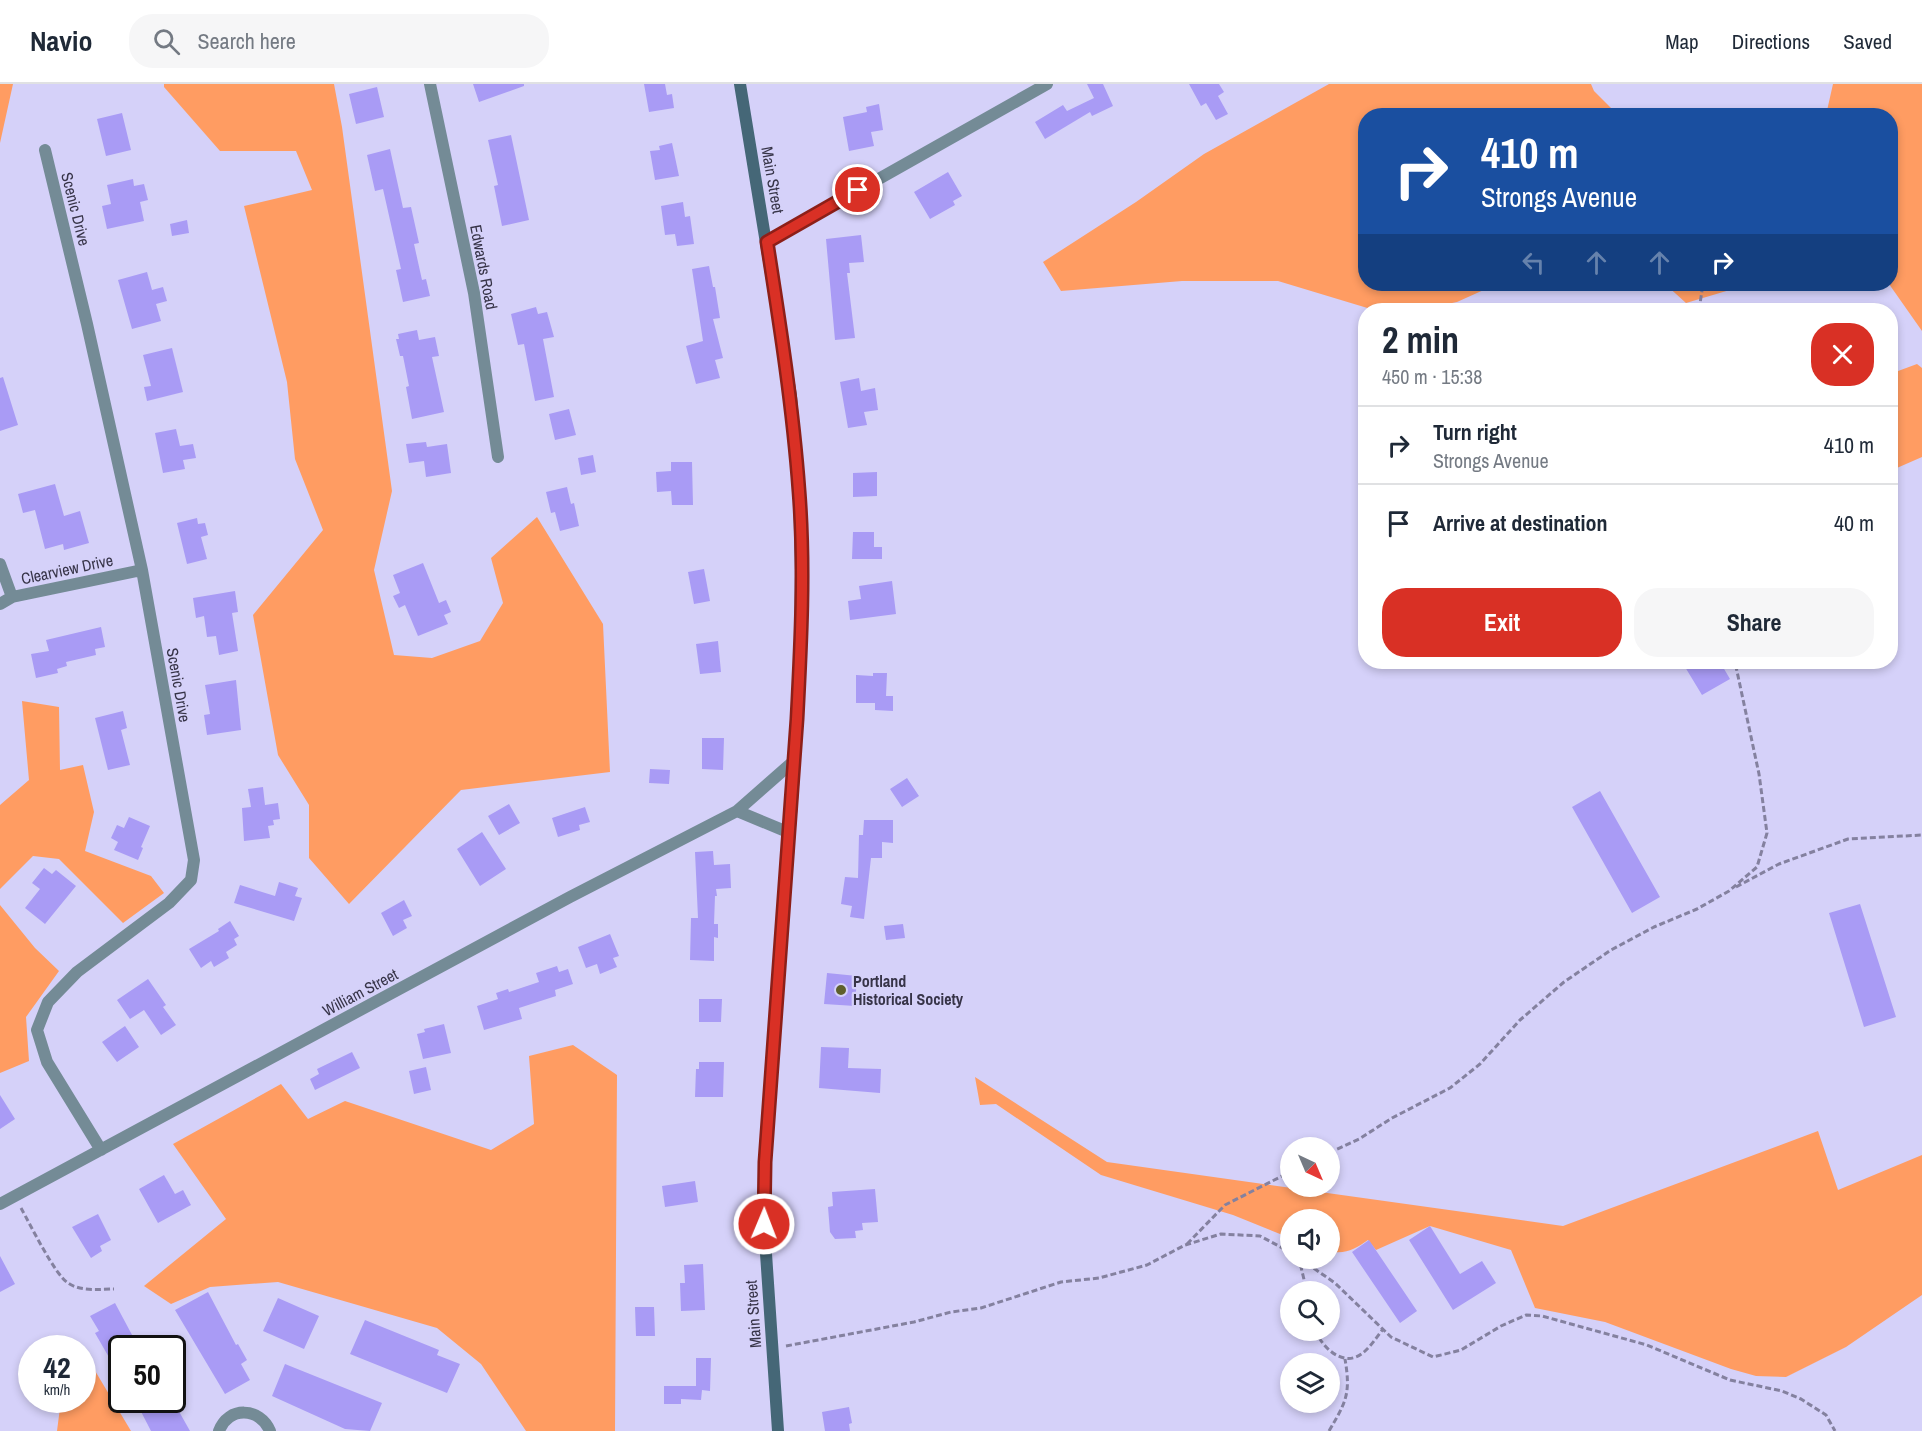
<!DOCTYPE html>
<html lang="en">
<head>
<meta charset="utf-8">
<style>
	:root { --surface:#fff; --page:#f6f6f7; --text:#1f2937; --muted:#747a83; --line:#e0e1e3; --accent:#d93025 }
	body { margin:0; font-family:"Archivo Narrow",sans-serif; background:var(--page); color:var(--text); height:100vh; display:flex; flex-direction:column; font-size:22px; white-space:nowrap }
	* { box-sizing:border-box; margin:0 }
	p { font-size:20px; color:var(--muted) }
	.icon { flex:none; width:33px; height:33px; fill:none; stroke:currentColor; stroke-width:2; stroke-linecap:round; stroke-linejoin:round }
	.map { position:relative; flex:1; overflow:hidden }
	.side { position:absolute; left:1358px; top:219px; width:540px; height:366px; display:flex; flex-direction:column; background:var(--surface); border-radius:24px; box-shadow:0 3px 9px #0003 }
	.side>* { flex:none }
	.hud { position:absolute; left:1358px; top:24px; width:540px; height:183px; border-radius:24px; box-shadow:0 3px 9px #0003; background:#1a4fa0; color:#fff; overflow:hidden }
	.needle { width:39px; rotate:136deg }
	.controls { position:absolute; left:1280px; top:1053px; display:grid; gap:12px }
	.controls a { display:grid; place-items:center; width:60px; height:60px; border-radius:50%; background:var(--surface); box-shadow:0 3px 9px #0003; font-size:30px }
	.speed { position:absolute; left:18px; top:1251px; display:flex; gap:12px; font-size:30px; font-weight:700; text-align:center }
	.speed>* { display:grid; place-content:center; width:78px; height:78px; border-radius:50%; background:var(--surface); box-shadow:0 3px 9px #0003; line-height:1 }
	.speed small { font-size:15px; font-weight:400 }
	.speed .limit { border:3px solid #111; border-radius:9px; background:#fff; color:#111 }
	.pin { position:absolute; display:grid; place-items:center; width:51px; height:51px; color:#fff; margin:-26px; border:3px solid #fff; border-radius:50%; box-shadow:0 2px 6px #0007 }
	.me { position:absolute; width:66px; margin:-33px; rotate:1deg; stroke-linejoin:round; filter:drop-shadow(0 0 4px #0008) }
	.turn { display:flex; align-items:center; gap:21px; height:126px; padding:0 24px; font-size:27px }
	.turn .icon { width:78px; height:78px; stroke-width:2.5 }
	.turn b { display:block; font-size:42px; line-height:51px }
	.lanes { display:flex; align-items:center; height:57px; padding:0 24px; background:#0003; justify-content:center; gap:30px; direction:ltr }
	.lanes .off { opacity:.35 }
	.round { display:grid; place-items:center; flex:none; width:63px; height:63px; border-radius:24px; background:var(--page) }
	.summary { display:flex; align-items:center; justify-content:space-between; height:102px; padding:0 24px }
	h1 { font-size:36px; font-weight:800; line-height:45px }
	.cta { display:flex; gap:12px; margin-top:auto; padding:12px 24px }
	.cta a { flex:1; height:69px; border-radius:24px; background:var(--accent); color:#fff; font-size:24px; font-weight:800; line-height:69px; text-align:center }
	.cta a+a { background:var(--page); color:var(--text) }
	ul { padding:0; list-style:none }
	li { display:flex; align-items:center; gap:18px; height:78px; padding:0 24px; border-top:2px solid var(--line) }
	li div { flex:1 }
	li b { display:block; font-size:22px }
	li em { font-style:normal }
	header { display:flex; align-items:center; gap:36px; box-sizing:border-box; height:84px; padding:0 30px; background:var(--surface); border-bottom:2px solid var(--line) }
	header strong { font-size:28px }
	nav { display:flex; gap:33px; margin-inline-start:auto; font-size:21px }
	.search { width:420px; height:54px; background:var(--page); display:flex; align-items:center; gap:15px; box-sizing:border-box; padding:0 21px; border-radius:24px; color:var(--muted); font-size:22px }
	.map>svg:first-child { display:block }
</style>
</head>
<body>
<header>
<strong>Navio</strong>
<div class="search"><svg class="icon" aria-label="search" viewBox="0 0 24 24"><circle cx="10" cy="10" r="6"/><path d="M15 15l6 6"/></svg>Search here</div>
<nav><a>Map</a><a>Directions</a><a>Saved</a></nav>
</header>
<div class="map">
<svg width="1922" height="1347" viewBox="0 0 1922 1347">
	<rect width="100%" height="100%" fill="#d5d1f9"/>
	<!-- green -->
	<path fill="#ff9c62" d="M0 0H13L0 59Z
		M164 0H334L342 43 392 407 374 486 394 571 432 574 480 557 503 519 491 474 537 433 603 540 610 688 461 706 349 820 309 774V721L278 671 253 531 323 446 295 375 287 298 244 122 312 106 296 67H220L164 3Z
		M1329 0H1591L1594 7 1618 31 1365 32V200H1497L1457 218 1418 226H1374L1278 197H1182L1061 207 1043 178 1136 118 1204 70Z
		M1833 0H1922V247L1889 200 1890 32 1826 31Z
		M1665 200H1750L1686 219Z
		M1917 280 1922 284V373L1890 387V290Z
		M22 617 59 623 60 686 83 681 94 728 85 767 151 792 164 809 123 839 59 775 33 772 0 805V721L29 696Z
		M0 821 35 864 59 887 26 933 29 977 0 989Z
		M573 961 617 991 615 1347H526L481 1280 437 1244 278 1198 210 1203 171 1220 144 1202 226 1135 173 1060 281 1000 308 1035 345 1017 491 1066 534 1040 529 972Z
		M975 993 1107 1078 1563 1142 1818 1047 1838 1106 1922 1071V1211L1846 1263 1786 1293 1756 1292 1731 1285 1605 1238 1535 1224 1511 1166 1430 1142 1376 1166 1368 1156C1355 1165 1345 1171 1329 1167V1136H1290V1154L1233 1131 1101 1091 996 1020 980 1021Z
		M82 1265 131 1347H57L61 1316H82Z"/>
	<!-- building -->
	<path fill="#a99bf5" d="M473 0H524V2L479 18Z
		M644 0H665L667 11 672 10 674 24 649 28Z
		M1087 0H1103L1113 22 1092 32 1090 28 1045 55 1035 38 1063 21 1067 27 1094 14Z
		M1189 0H1219L1224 8 1218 12 1228 30 1216 36 1206 19 1201 22Z
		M377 3 384 33 356 40 349 10Z
		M879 20 883 46 871 48 874 62 849 67 843 33 867 28 866 23Z
		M122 29 131 66 106 72 97 35Z
		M511 51 529 136 502 142 494 102 498 101 488 56Z
		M672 59 679 92 655 96 650 67 660 66 659 62Z
		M390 65 403 124 411 123 419 159 414 160 422 196 426 195 430 212 403 218 396 186 401 185 383 105 375 107 367 71Z
		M948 88 962 112 953 117 955 121 930 135 914 108Z
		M133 95 134 102 144 100 148 116 140 118 144 137 107 145 102 122 111 120 107 101Z
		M683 118 685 133 690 132 694 160 677 162 675 150 665 151 661 122Z
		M187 136 189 149 172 152 170 140Z
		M861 151 864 178 849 179 850 189H847L855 254 835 256 826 155Z
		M709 182 713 203H715L720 234 713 235 723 274 715 276 720 294 696 300 686 262 703 257 692 185Z
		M147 188 152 206 163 203 167 217 156 220 161 237 132 245 118 196Z
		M536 223 538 230 547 228 554 253 543 255 554 313 535 317 524 260 518 261 511 230Z
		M417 246 419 256 435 253 439 272 432 273 444 328 412 335 406 303 409 302 403 272H400L396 255H399L398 250Z
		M172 264 183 308 147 317 144 303 151 302 143 271Z
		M3 293 18 341 0 347V294Z
		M859 294 861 307 875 304 878 326 864 328 867 341 848 344 840 298Z
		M569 325 576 351 555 356 549 330Z
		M176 345 180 362 193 360 196 374 183 376 185 385 163 389 155 349Z
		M426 358 427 363 447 360 451 389 426 393 424 377 409 379 406 360Z
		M593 371 596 388 581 391 578 374Z
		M671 378H692L693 421H672L671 407 657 408 656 388 671 387Z
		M877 388V412L853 413V389Z
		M55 400 64 432 80 427 89 459 64 466 63 460 45 465 35 426 23 429 18 410Z
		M567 403 571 420 574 419 579 442 560 447 555 428 551 429 546 408Z
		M197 434 198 440 205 439 208 451 201 453 207 475 187 480 177 439Z
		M853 448H874V463H882V475H852Z
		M423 479 439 519 446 516 451 528 444 531 448 540 418 552 405 521 399 524 393 512 400 509 393 491Z
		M704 485 710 517 694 520 688 488Z
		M892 497 896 530 850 536 848 517 861 515 859 502Z
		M235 507 238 528 232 529 238 567 219 571 216 552 207 553 204 532 196 534 193 514Z
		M101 543 105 563 95 565 96 571 66 578 67 582 57 585 58 589 36 594 31 570 49 567 46 556Z
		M718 557 721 588 700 590 696 560Z
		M1682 578H1720L1730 595 1702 611Z
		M873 589H887L886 612H893V627L875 626V619H856V591L873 592Z
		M236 596 241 646 207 651 204 631 210 630 205 601Z
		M123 627 127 644 121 646 130 681 108 686 95 634Z
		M702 654H724L723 686 702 685Z
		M650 685 670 686 669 700 649 699Z
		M907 694 919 712 902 723 890 705Z
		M263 703 265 721 278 719 280 735 273 736 274 741 268 742 270 754 244 757 242 724 251 723 248 705Z
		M1600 707 1660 813 1632 829 1572 723Z
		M509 720 520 739 499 751 488 732Z
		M585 723 590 738 579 741 580 746 558 753 552 734Z
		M129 733 150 742 141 763 143 764 138 776 114 766 118 758 111 754 117 741 124 744Z
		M864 736H893V759L882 758V774H871L864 835 850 833 852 822 841 820 845 793 858 794 859 751H863Z
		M482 748 506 785 480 802 457 765Z
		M713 767 714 781 730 780 731 804 716 805 717 812H715L714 840H718V854L714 853V877L690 876 691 834H698L695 768Z
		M44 784 52 790 56 786 76 802 45 840 25 824 40 805 32 799Z
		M279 798 298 804 295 812 302 814 294 837 234 819 240 801 275 812Z
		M404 816 412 832 403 836 407 844 393 852 381 829Z
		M1860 820 1896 933 1864 943 1829 829Z
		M230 837 239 852 234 855 237 861 226 868 229 874 214 883 211 877 201 884 189 865 219 847 218 845Z
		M903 840 905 854 886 856 884 842Z
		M610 850 619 872 613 874 617 883 600 890 597 880 586 884 578 863Z
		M557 882 559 888 568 885 573 900 555 906 556 912 519 924 522 935 484 946 477 922 498 915 496 909 508 905 509 908 539 898 536 889Z
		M827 889 857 892 855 922 824 920Z
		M148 895 166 921 163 923 176 941 161 951 144 926 130 935 117 916Z
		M699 915H722L721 938H699Z
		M444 940 451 969 423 975 417 950 425 948 424 945Z
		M125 942 139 963 117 978 102 958Z
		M821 963 849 964 848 984 881 985 880 1009 819 1004Z
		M352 968 360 984 315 1006 310 995 319 990 317 985Z
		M699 978H724L723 1013H695L696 985H699Z
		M426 983 431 1006 414 1010 409 987Z
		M0 1011 15 1035 0 1045Z
		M164 1091 175 1110 183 1106 191 1121 158 1139 139 1105Z
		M695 1097 698 1118 665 1123 662 1102Z
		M875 1105 878 1138 862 1139 863 1146 855 1147 856 1154 835 1155 830 1148 828 1123 833 1122 832 1108Z
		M98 1130 111 1156 100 1162 102 1167 91 1174 72 1143Z
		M1430 1142 1460 1190 1482 1177 1496 1199 1453 1226 1409 1156Z
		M1369 1156 1417 1227 1400 1239 1352 1168Z
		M0 1172 15 1200 0 1208Z
		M703 1180 705 1226 681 1227 680 1199H685L684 1181Z
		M208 1208 236 1261 238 1260 247 1276 241 1280 250 1296 225 1310 175 1226Z
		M278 1214 319 1232 304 1265 263 1247Z
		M115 1219 139 1264H122V1296L95 1249 99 1247 90 1232Z
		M635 1223H654L655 1252H636Z
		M365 1236 439 1266 437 1271 460 1280 447 1309 350 1270Z
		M696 1274H711L710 1307 702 1306 701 1316 681 1315V1320H664V1302H696Z
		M285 1280 382 1319 370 1347 345 1345 272 1312Z
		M172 1315 190 1347H151L135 1316H169L172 1322Z
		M849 1323 852 1339 849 1340 850 1347H825L822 1328Z"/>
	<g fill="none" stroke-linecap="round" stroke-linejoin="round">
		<!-- path -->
		<path stroke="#84819f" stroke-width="3" stroke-dasharray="6 3" stroke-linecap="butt" d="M1699 226 1703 200
			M1736 803 1779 780 1848 755 1922 751
			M1329 1069 1359 1055 1392 1034 1450 1004 1480 980 1520 936 1564 898 1611 866 1654 843 1697 825 1729 807 1757 783 1767 749 1759 690 1735 578
			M21 1124C30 1140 55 1191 68 1199 81 1208 100 1205 114 1205
			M1187 1160 1225 1121 1290 1088
			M1294 1174 1301 1183 1307 1208
			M1299 1174 1335 1199 1391 1253 1433 1273 1461 1266 1501 1242 1526 1231 1542 1232 1647 1261 1730 1296 1782 1307 1801 1315 1826 1331 1835 1347
			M1315 1246C1323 1265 1345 1285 1364 1268 1371 1262 1377 1253 1383 1245
			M786 1262 914 1238 951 1228 981 1224 1061 1198 1099 1194 1147 1181 1185 1161 1221 1150 1260 1152 1290 1168
			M1329 1347C1346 1318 1351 1310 1345 1275"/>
		<!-- street -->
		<path stroke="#748b96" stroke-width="12" d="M430 0 474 209 498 373
			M45 66 87 240 142 486 194 776 191 796 169 819 77 888 48 918 37 946 47 978 101 1066
			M767 158 1047 0
			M0 480 12 513
			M0 520 12 513 142 486
			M737 727 790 749
			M0 1120 570 813 737 727 795 676
			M219 1347C228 1322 260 1323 270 1347"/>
		<!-- secondary -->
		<path stroke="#456777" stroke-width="12" d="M740 0 791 312 799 409 801 486 800 574 793 703 765 1078 764 1140 778 1347"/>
	</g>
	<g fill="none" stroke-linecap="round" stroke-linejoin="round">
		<!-- route casing -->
		<g stroke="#8d1f18" stroke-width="15">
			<path id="route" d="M764 1140 765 1078 797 635C801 559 805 483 799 407 793 324 780 241 767 158L858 106"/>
		</g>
		<!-- route -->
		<use href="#route" stroke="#d93025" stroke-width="10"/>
	</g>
	<!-- markers -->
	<circle fill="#5e5f2d" stroke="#d5d1f9" stroke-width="2" cx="841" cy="906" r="6"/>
	<g text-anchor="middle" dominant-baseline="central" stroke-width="4.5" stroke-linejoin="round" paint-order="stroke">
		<!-- street labels -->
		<g font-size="16" fill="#373448" stroke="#d5d1f9">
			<text transform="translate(773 96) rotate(80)">Main Street</text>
			<text transform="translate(76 125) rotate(76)">Scenic Drive</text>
			<text transform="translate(484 183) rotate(79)">Edwards Road</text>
			<text transform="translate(67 485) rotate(-12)">Clearview Drive</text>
			<text transform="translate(179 601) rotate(80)">Scenic Drive</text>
			<text transform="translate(360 908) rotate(-28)">William Street</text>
			<text transform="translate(753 1230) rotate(-94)">Main Street</text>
		</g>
		<!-- poi labels -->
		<g font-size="16" font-weight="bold" fill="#373448" stroke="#d5d1f9" text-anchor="start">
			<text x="853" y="897">Portland<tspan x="853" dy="18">Historical Society</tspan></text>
		</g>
	</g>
</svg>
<div class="controls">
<a><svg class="needle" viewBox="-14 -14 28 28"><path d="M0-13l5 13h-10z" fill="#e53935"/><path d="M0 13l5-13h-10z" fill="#747a83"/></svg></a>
<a><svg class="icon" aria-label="sound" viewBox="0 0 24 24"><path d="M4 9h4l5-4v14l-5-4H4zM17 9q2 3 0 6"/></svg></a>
<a><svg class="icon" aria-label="search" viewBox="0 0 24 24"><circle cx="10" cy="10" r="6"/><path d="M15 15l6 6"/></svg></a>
<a><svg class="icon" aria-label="layers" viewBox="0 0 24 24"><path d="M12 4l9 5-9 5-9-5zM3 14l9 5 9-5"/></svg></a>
</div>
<div class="speed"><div>42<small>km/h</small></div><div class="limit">50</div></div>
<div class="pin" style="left:858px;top:106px;background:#d93025"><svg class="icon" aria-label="arrive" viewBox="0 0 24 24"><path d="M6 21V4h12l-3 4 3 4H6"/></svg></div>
<svg class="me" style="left:764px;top:1140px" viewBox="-20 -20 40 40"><circle r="17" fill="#d93025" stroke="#fff" stroke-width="3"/><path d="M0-11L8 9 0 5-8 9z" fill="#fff"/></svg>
<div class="hud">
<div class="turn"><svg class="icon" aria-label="right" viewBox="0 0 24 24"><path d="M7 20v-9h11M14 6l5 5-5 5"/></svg><div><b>410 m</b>Strongs Avenue</div></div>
<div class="lanes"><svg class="icon off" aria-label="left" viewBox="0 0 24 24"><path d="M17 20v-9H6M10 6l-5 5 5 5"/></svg><svg class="icon off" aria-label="ahead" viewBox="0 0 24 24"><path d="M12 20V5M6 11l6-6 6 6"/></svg><svg class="icon off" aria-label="ahead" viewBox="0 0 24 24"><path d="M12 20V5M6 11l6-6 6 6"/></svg><svg class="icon" aria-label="right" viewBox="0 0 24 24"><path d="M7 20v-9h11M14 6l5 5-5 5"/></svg></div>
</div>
<section class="side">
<div class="summary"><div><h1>2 min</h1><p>450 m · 15:38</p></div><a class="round" style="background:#d93025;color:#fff"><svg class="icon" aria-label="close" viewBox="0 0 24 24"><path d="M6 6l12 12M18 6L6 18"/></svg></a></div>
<ul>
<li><svg class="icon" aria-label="right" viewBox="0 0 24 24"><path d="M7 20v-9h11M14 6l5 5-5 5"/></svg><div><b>Turn right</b><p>Strongs Avenue</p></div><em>410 m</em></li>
<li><svg class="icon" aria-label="arrive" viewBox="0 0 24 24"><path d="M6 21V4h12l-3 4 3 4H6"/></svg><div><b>Arrive at destination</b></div><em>40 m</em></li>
</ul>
<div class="cta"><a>Exit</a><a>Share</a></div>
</section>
</div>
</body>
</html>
